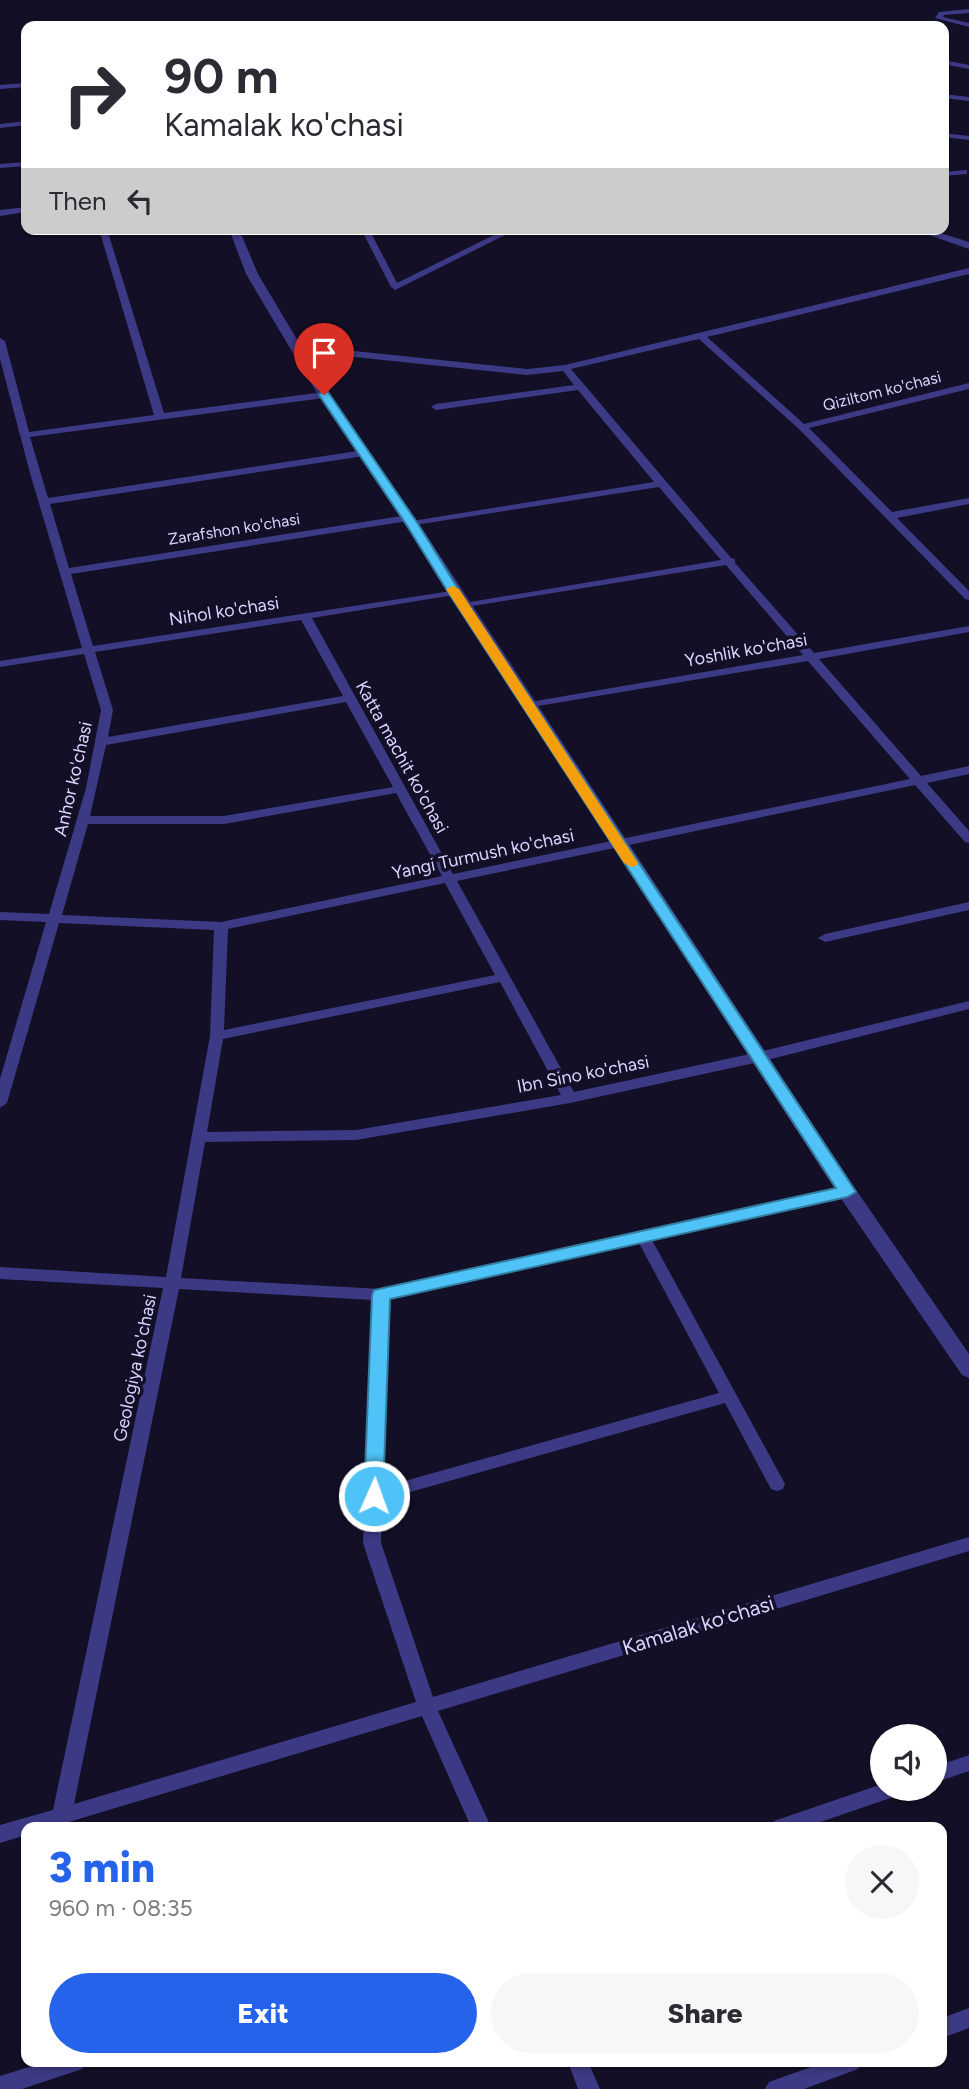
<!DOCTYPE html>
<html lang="en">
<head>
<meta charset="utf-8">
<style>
	:root { --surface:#fff; --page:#f7f7f7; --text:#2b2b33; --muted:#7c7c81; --accent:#2563eb }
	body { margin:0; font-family:Figtree,sans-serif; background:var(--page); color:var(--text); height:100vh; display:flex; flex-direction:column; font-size:26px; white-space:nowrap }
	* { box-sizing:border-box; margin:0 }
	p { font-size:23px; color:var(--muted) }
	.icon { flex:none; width:38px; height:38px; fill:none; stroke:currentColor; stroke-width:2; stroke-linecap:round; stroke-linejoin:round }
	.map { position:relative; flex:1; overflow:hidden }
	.side { position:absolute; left:21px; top:1822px; width:926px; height:245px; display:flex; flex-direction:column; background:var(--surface); border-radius:14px; box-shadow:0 2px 5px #0004 }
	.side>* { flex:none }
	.top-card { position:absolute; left:21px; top:21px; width:928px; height:214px; border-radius:14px; box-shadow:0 2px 5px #0004; background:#fff; color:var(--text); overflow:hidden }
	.tools { position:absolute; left:870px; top:1724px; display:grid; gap:14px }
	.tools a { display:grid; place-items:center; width:77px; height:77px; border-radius:50%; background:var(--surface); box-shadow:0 2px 5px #0004; font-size:35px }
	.pin { position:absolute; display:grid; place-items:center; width:60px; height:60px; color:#fff; margin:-72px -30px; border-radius:50% 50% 50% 0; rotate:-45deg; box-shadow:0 0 7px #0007 }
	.pin .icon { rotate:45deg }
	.me { position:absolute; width:77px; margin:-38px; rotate:2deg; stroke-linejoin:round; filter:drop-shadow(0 0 5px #0008) }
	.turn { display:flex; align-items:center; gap:24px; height:147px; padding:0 28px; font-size:32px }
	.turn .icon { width:91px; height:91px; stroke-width:2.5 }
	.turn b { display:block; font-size:49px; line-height:60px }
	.then { display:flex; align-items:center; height:66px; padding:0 28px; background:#0003; gap:14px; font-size:26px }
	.round { display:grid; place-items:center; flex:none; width:74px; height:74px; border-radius:37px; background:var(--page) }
	.summary { display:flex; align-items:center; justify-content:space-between; height:119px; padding:0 28px }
	h1 { font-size:42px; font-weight:800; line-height:52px; color:var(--accent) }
	.primary-button { display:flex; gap:14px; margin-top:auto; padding:14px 28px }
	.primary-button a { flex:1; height:80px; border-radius:42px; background:var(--accent); color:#fff; font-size:28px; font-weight:800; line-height:80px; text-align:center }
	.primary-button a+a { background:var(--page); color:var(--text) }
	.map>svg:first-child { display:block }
</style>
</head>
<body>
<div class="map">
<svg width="969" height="2089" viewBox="0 0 969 2089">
	<rect width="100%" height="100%" fill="#130f26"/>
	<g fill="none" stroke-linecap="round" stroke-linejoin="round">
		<!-- minor -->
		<path fill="#3d3a85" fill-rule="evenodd" d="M969 9V13L944 15 943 17 969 23V27L935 18 939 12Z
			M943 60 969 65V69L943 64Z
			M26 83V87L0 89V85Z
			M943 94 969 97V101L943 98Z
			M26 121V125L0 128V124Z
			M943 133 969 136V140L943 137Z
			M26 162V166L0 168V164Z
			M967 170V174L943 176V172Z
			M26 207V212L0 216V210Z
			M99 229H107L164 413 324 392 329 395 324 398 30 437 48 498 364 450 369 453 364 456 50 504 69 568 408 515 413 518 408 521 71 574 93 646 458 590V594L454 595 312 618 453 874 910 779 808 661 526 708V704L530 702 803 655 726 565 460 608V604L464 603 721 560 659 487 408 526 407 524 412 521 654 482 578 390 436 410 431 407 436 404 574 385 563 371 527 375 345 356 301 360 296 357 298 355 345 350 527 369 565 365 969 268V274L707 337 804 424 969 383V389L809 428 892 512 969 498V504L897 518 969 591V600L965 599 799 429 699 339 571 369 731 558 735 559V563L814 653 969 626V632L819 659 921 776 969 766V774L927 783 969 831V843L965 842 915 785 457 881 574 1092 759 1052 969 1001V1009L759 1062 570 1103 356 1140 205 1142 181 1278 381 1289 847 1187 852 1188 854 1192 852 1196 847 1197 652 1240 785 1484 783 1489 777 1491 771 1489 725 1403 382 1500 381 1543 433 1697 969 1537V1551L438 1711 491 1827H471L422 1716 52 1827H26V1835L0 1843V1825L53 1810 163 1288 0 1279V1267L166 1277 210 1036 214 930 59 923 7 1103 0 1108V1079L46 922 0 920V912L49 914 86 788 101 710 84 654 0 667V661L82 648 30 473 0 359V338L5 341 29 432 154 415ZM301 620 343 696 108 737 113 710 95 652ZM346 702 393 787 224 816H90L106 745ZM396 793 442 876 221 922 62 915 88 824H224ZM445 883 495 975 224 1030 228 929ZM500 982 561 1095 356 1130 207 1132 223 1039ZM639 1243 719 1393 383 1487 389 1299ZM179 1289 373 1300 363 1543 416 1702 74 1804Z
			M361 229H369L397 283 506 229H517L395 290 391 287Z
			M969 902V910L825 942 818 938 825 934Z
			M969 1755V1771L934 1783V1767Z
			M882 1784V1788H904L902 1794 806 1827H771L774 1821Z
			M969 2008V2028L942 2038V2018Z
			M45 2062H85L82 2069 22 2089H0V2076Z
			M568 2062H588L600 2089H578Z
			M825 2062H861L858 2069 804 2089H765L769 2082Z"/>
		<!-- tertiary -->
		<path fill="#3d3a85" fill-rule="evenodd" d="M229 229H239L258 274 330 395 419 524 854 1187 969 1354V1378L962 1375 840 1197 405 524 318 395 246 274Z
			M912 229H928L969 242V249Z"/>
	</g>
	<!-- route -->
	<path fill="#4fc3f7" stroke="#337fa1" stroke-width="2" d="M321 392H328L418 524 460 592 856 1192 847 1197 390 1299 383 1496 380 1501 374 1503 367 1501 364 1496 372 1295 374 1290 836 1188 448 592 406 524 319 395Z"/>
	<!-- slow -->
	<path fill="#f59e0b" d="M453 586 459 589 638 863 636 866 631 867 624 863 446 589Z"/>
	<g text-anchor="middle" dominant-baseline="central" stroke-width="7" stroke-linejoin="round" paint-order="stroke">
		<!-- far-street labels -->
		<g font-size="16" fill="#d9d4ff" stroke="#130f26">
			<text transform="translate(882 391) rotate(-14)">Qiziltom ko'chasi</text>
			<text transform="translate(234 529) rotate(-9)">Zarafshon ko'chasi</text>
		</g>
		<!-- street labels -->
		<g font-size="18" fill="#d9d4ff" stroke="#130f26">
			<text transform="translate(224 611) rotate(-9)">Nihol ko'chasi</text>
			<text transform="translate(746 650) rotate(-10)">Yoshlik ko'chasi</text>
			<text transform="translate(402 757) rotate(61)">Katta machit ko'chasi</text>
			<text transform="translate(73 779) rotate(-77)">Anhor ko'chasi</text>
			<text transform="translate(483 854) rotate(-12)">Yangi Turmush ko'chasi</text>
			<text transform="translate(583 1074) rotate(-11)">Ibn Sino ko'chasi</text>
			<text transform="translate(135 1368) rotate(-78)">Geologiya ko'chasi</text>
		</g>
		<!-- near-street labels -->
		<g font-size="21" fill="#d9d4ff" stroke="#130f26">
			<text transform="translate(698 1625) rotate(-17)">Kamalak ko'chasi</text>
		</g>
	</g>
</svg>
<div class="tools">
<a><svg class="icon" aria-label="sound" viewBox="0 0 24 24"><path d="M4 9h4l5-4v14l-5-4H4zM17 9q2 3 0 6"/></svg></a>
</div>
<div class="pin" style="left:324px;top:395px;background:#d93025"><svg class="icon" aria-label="arrive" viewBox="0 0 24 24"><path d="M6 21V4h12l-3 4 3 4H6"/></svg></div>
<svg class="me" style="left:374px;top:1496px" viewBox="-20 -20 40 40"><circle r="17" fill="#4fc3f7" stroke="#fff" stroke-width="3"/><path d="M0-11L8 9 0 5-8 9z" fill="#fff"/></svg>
<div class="top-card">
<div class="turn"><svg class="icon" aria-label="right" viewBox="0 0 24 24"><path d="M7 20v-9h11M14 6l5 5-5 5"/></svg><div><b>90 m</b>Kamalak ko'chasi</div></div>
<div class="then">Then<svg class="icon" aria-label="left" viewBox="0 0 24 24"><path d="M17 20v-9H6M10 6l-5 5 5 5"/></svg></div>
</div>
<section class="side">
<div class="summary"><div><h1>3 min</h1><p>960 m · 08:35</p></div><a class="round"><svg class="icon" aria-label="close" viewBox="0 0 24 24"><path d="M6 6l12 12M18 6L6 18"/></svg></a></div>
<div class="primary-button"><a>Exit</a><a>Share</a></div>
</section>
</div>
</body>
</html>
